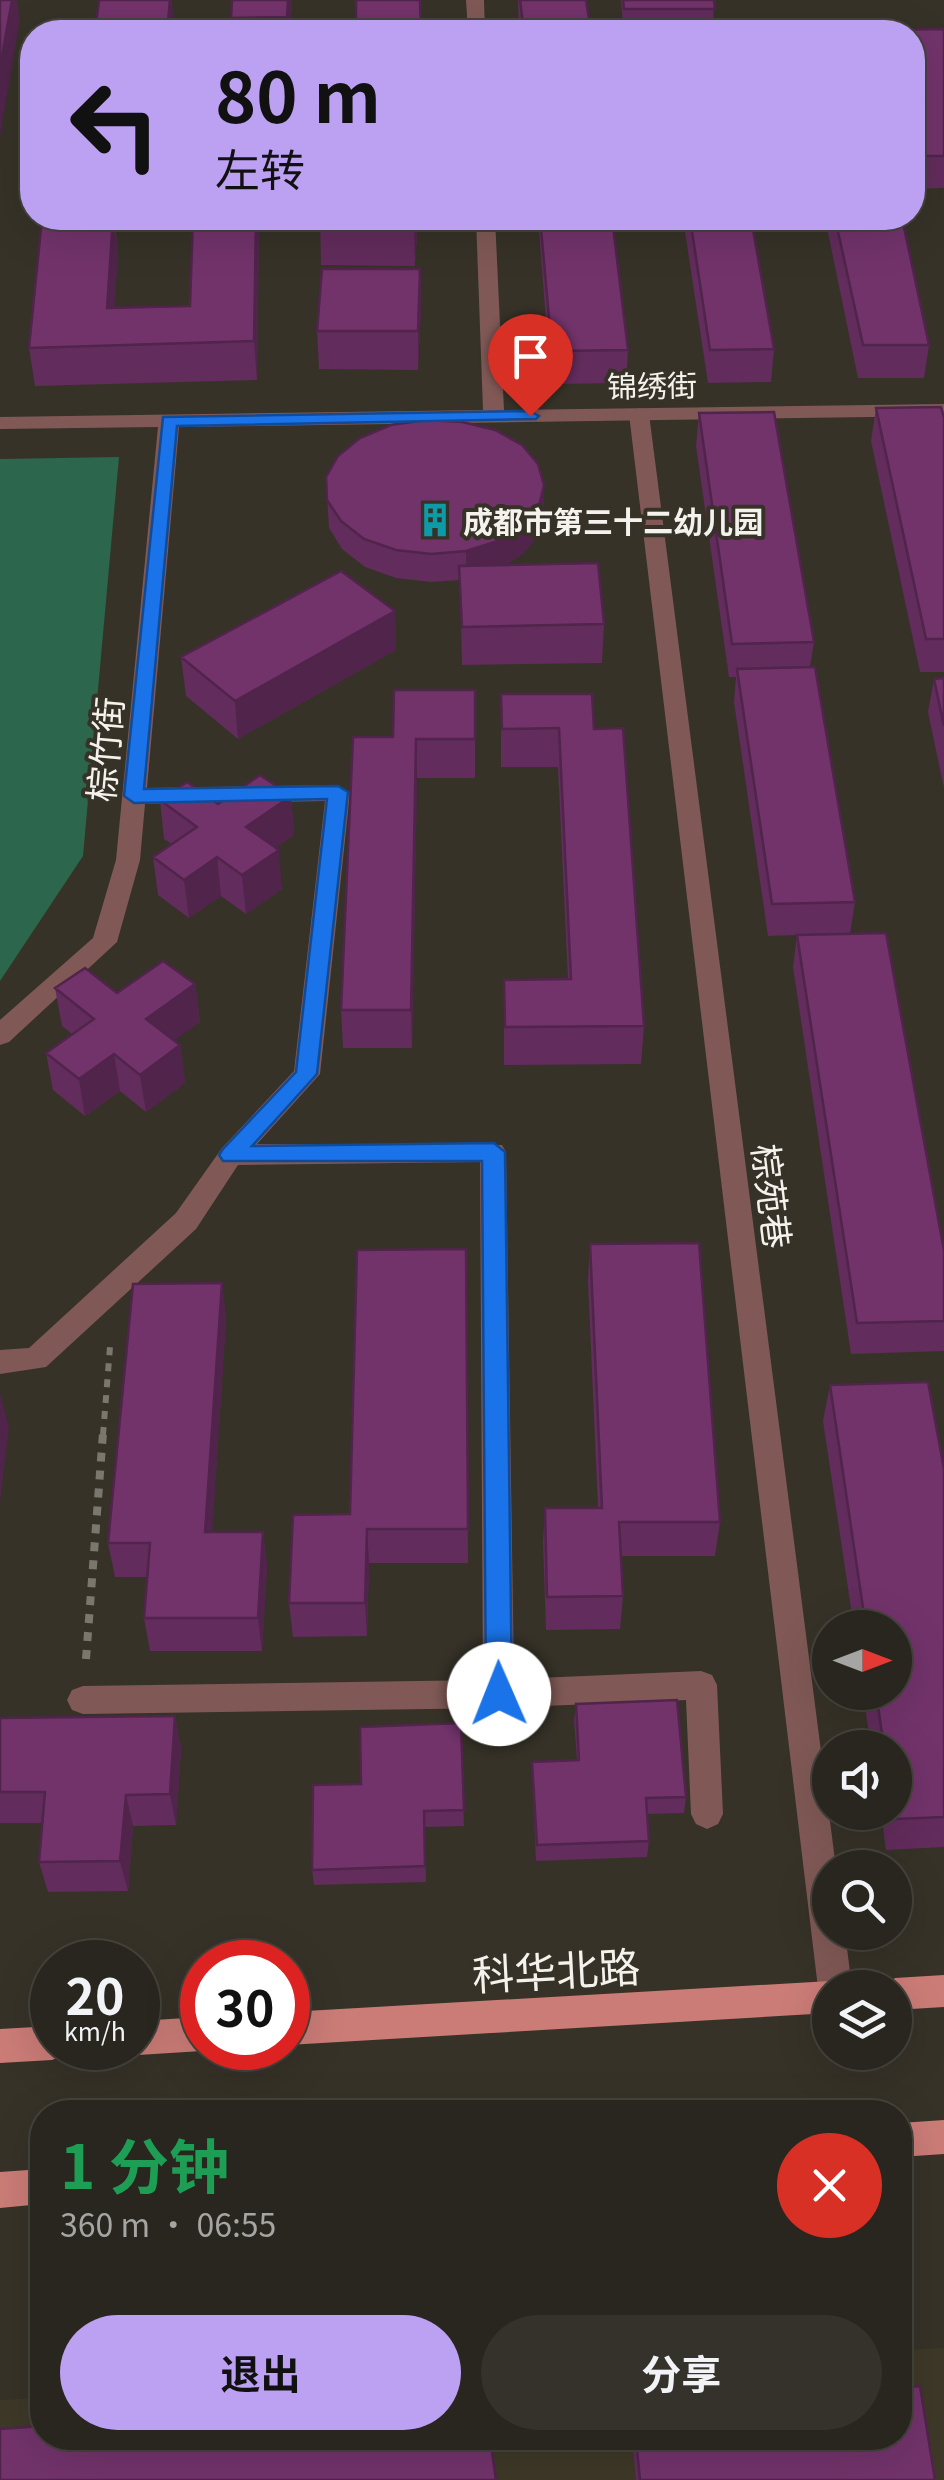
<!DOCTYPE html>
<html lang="zh">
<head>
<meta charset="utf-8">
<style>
	:root { --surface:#28261e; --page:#34322b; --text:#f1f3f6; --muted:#a5a5a4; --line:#44433c; --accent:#bca0f2 }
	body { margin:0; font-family:Georgia,"Noto Sans SC",serif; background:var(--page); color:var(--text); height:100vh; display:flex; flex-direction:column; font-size:38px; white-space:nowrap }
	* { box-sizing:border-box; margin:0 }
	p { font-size:32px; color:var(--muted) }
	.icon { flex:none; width:55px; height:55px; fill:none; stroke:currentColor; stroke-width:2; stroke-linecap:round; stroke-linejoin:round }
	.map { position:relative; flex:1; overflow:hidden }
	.drawer { position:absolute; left:30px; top:2100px; width:882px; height:350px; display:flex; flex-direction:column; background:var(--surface); border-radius:40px; box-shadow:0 10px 40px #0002,0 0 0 2px var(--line) }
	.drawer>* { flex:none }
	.banner { position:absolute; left:20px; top:20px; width:905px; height:210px; border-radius:40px; box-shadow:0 10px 40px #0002,0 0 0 2px var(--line); background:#bca0f2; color:#111; overflow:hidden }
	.needle { width:65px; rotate:90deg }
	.controls { position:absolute; left:812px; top:1610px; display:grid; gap:20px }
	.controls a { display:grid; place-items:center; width:100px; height:100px; border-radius:50%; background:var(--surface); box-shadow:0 10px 40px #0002,0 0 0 2px var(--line); font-size:50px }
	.speed { position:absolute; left:30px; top:1940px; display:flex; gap:20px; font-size:50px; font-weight:700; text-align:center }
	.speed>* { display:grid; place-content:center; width:130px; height:130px; border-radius:50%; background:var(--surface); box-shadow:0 10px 40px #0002,0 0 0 2px var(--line); line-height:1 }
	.speed small { font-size:25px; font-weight:400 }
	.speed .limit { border:15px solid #d22; background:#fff; color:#111 }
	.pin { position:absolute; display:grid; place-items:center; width:85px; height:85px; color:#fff; margin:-102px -42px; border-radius:50% 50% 50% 0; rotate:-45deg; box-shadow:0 0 10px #0007 }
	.pin .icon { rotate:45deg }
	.me { position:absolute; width:110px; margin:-55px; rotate:359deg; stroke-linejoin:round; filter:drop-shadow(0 0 8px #0008) }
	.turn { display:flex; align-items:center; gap:35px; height:210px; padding:0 30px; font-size:45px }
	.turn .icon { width:130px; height:130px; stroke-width:2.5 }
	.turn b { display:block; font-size:70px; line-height:85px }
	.round { display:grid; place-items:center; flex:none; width:105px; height:105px; border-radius:52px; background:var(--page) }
	.headline { display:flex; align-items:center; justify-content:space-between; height:170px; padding:0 30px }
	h1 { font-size:60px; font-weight:700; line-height:75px; color:#1e9e55 }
	.primary-button { display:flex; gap:20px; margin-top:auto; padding:20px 30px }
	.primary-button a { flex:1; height:115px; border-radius:60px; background:var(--accent); color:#111; font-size:40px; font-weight:700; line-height:115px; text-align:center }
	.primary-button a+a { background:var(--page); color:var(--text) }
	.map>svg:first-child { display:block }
</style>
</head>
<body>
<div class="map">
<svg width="944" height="2480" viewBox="0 0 944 2480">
	<rect width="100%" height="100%" fill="#363228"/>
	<!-- built -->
	<path fill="#3d3827" d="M944 2348V2480H0V2400L42 2398V2438H900V2350Z"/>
	<!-- green -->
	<path fill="#2b664d" d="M119 457 83 856 0 981V459Z"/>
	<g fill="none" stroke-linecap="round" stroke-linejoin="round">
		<!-- path-far1 -->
		<path stroke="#7a776e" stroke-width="6" stroke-dasharray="8 8" stroke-linecap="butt" d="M103 1435 110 1347"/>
		<!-- path -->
		<path stroke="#7a776e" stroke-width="8" stroke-dasharray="9 9" stroke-linecap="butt" d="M86 1659 103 1433"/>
		<!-- minor -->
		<path fill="#805956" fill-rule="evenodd" d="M466 0H484L485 32H468Z
			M476 218H495L504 410 944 404V416L179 427 147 788 338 785 350 793 320 1074 257 1144 502 1145 506 1152 514 1679 701 1671 712 1675 717 1685 723 1814 718 1824 707 1829 696 1824 691 1814 686 1700 499 1708 83 1714 72 1710 67 1700 72 1690 83 1686 483 1680 480 1162 238 1165 196 1229 46 1367 0 1374V1350L29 1348 176 1213 222 1148 294 1071 325 801 145 804 140 860 117 942 9 1042 0 1045V1020L93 938 116 860 158 427 0 429V417L483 410Z"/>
		<!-- tertiary -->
		<path fill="#805956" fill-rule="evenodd" d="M639 408 649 414 836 1868H830V1932H845L852 1988H830V2002L823 1999 818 1988 629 414Z"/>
		<!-- primary -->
		<path fill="#cb7c77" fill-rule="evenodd" d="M944 1975V2007L895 2010V1988H881L895 1978Z
			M830 1981 843 1988H830V2013L288 2045V2012Z
			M202 2017V2048H210L202 2051 138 2055 125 2048H138V2021Z
			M52 2026V2048H67L64 2055 52 2060 0 2063V2029Z
			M944 2120V2154L900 2157V2123Z
			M42 2169V2204L0 2208V2172Z"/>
	</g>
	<!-- wall -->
	<path fill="#622c5c" d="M232 0H292L290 32H232Z
		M518 0H586L591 32H519Z
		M621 0H714L713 27 720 32H650V29H623Z
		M944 29V188L914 189 912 181V32H886V30Z
		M42 218H114L118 250 114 308 190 306 193 218H259L257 380 35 386 29 348Z
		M320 218H418L415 266 321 265Z
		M538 218H612L628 350 626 383 551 384Z
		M685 218H751L774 349 771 382 708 383 684 225Z
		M825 218H902L929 345 924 378H858Z
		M420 269 421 308 418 370 319 369 317 331Z
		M876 408 944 418V672H920L871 441Z
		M699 413 814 642 810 667 855 902 850 934 944 1251V1351L851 1354 793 967 797 935 768 936 734 702 736 677H729L696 446Z
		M326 477 544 513 539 534 523 554 505 565 604 624 602 663 462 665 460 580 431 582 396 578 365 567 342 549 329 528Z
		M395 611 396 650 238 739 186 696 181 657Z
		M944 678V788L928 712 934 679Z
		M475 690V778H417L412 1048H343L341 1010 393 737Z
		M501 694 594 729 644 1026 641 1064 504 1065V980L568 979 558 767H501Z
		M291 796 294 835 275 848 282 889 246 914 221 896 189 918 158 895 153 857 172 844 164 839 160 800 218 804Z
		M195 984 200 1022 174 1040 180 1045 185 1083 146 1112 120 1091 85 1116 53 1090 46 1053 72 1034 62 1026 55 988 117 993Z
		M590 1244 720 1522 715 1556H621L623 1596 620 1629 546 1630 543 1542 545 1508H598L588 1280Z
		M466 1249 468 1563H369L367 1636 293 1637 289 1603 350 1514Z
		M222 1283 226 1319 212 1532H263L267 1566 262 1651H150L144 1618 147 1577H115L108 1543Z
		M830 1385 944 1469V1847L886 1850 881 1812H895V1748H871L863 1692H895V1628H854L823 1421Z
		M576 1704 686 1797 684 1813 647 1814 649 1841 647 1857 536 1861 532 1778V1762L577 1760 574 1720Z
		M175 1716 181 1748 176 1825 133 1826 128 1891 48 1892 39 1862 42 1823H0V1718Z
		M461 1723 464 1826 425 1827 426 1882 314 1885 312 1870 361 1784Z
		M632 2438H900L935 2480H636Z"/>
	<!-- shaded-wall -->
	<path fill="#50244b" d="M12 0H17L20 20 0 136V67Z
		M170 0H172L174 32H167Z
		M288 0H292L290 32H288Z
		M113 218 118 250 112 346 107 308Z
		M256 218H259L257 380 254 341Z
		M415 218H418L415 266 414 227Z
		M420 269 421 308 418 370V331Z
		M544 485V513L539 534 523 554 498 569 466 579V551Z
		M395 611 396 650 238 739 235 701Z
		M416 739 417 778 412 1048 411 1010Z
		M291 796 294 835 249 865 246 827Z
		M279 850 282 889 246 914 242 875Z
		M217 857 221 896 189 918 184 880Z
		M195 984 200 1022 152 1057 146 1019Z
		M180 1045 185 1083 146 1112 140 1075Z
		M114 1054 120 1091 85 1116 79 1079Z
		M222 1283 226 1319 210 1566 205 1532Z
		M0 1393 9 1428 0 1502Z
		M367 1529 369 1563 367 1636 365 1603Z
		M263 1532 267 1566 262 1651 258 1618Z
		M175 1716 181 1748 176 1825 170 1794Z
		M126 1795 133 1826 128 1891 120 1861Z"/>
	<!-- building -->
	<path fill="#72336b" stroke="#50244b" stroke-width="2.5" d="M0 0H12L0 67Z
		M99 0H170L167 32H95Z
		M232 0H288L287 17 231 18Z
		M356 0H420L421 32H356Z
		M520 0H586L591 32H524Z
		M623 0H714L715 9H624Z
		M719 27 720 32H651L650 28Z
		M944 29V156H919L912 131V32H887L886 30Z
		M42 218H113L107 308 190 306 193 218H256L254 341 29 348Z
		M320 218H415L414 227H319Z
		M540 218H612L628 350 552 351Z
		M690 218H751L774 349 710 350Z
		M835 218H902L929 345H863Z
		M322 269H420L418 331H317Z
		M941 407 944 418V639H926L876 408Z
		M774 412 814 642 732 644 699 413Z
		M426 420 462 422 495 430 522 445 538 464 544 485 539 506 524 526 498 541 466 551 431 554 396 550 364 539 341 521 327 500 326 477 338 456 360 438 391 425Z
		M598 563 604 624 462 627 459 566Z
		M341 571 395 611 235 701 181 657Z
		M815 667 855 902 772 904 737 669Z
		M944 678V726L934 679Z
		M394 690H475V739H416L411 1010H341L353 737H393Z
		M501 694H592L594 729 623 728 644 1026 505 1027 504 980 571 979 559 728 502 729Z
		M260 775 291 796 246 827 279 850 242 875 217 857 184 880 153 857 197 827 160 800 187 782 218 804Z
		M886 933 944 1251V1321L857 1323 797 935Z
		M163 961 195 984 146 1019 180 1045 140 1075 114 1054 79 1079 46 1053 94 1019 55 988 85 968 117 993Z
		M699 1243 720 1522H619L623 1596 547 1597 545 1508H602L590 1244Z
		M466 1249 468 1529H367L365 1603H289L293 1515 350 1514 357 1250Z
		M222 1283 205 1532H263L258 1618H144L150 1543H108L133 1284Z
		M928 1382 944 1469V1817L895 1819V1748H884L876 1692H895V1628H866L830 1385Z
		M677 1700 686 1797 646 1798 649 1841 537 1845 532 1762 579 1760 576 1704Z
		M175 1716 170 1794 126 1795 120 1861 39 1862 45 1792H0V1718Z
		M461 1723 464 1810 424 1811 425 1866 312 1870 313 1785 361 1784 360 1727Z
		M920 2386 935 2480H640L636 2438H900V2388Z
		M42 2426V2438H490L496 2480H0V2429Z"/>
	<!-- route -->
	<path fill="#1a73e8" stroke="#114b97" stroke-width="2.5" d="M530 411 539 416 536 419 177 426 144 789 338 786 348 792 317 1074 252 1146 494 1143 505 1152 512 1694 508 1702 499 1705 490 1702 486 1694 482 1161H223L219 1155 223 1149 296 1072 327 799 134 803 124 796 163 417Z"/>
	<!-- icons -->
	<defs>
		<g id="building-bare" transform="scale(2.7)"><path d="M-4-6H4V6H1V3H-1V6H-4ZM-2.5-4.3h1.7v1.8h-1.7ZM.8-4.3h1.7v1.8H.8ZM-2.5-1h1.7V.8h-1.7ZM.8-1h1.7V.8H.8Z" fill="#0f9aa8" stroke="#363228" stroke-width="2.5" paint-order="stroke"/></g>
	</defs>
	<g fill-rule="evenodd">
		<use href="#building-bare" x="435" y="520"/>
	</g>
	<g text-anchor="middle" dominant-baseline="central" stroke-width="8" stroke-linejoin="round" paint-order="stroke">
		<!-- far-street labels -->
		<g font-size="30" fill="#f4f2ec" stroke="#363228">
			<text transform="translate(652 384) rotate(-1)">锦绣街</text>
		</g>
		<!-- far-poi labels -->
		<g font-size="30" font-weight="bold" fill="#f4f2ec" stroke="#363228" text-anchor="start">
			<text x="463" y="520">成都市第三十二幼儿园</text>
		</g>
		<!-- street labels -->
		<g font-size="35" fill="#f4f2ec" stroke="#363228">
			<text transform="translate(103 749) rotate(-85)">棕竹街</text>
			<text transform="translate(774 1196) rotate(83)">棕苑巷</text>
		</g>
		<!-- near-street labels -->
		<g font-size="42" fill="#f4f2ec" stroke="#363228">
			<text transform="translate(556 1968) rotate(-3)">科华北路</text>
		</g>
	</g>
</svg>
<div class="controls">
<a><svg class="needle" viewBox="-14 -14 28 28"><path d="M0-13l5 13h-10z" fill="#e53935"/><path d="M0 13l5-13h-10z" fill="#a5a5a4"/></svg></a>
<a><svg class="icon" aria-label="sound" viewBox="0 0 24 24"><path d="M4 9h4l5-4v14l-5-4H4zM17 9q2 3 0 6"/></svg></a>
<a><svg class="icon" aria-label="search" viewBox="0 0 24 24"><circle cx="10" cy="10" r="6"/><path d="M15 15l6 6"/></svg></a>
<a><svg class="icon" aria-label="layers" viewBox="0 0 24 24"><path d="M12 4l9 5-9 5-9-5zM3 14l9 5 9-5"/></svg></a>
</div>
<div class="speed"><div>20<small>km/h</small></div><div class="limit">30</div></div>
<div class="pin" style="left:530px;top:416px;background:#d93025"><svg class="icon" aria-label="arrive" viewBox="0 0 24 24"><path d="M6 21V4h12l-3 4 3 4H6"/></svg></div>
<svg class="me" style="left:499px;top:1694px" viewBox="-20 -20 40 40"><circle r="19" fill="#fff"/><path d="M0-13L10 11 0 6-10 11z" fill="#1a73e8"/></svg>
<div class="banner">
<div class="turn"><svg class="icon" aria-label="left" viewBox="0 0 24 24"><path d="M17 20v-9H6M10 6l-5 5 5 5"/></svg><div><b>80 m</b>左转</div></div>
</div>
<section class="drawer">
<div class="headline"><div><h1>1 分钟</h1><p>360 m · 06:55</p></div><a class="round" style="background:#d93025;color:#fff"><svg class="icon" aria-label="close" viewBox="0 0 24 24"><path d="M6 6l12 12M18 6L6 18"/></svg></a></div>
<div class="primary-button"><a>退出</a><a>分享</a></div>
</section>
</div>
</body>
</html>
